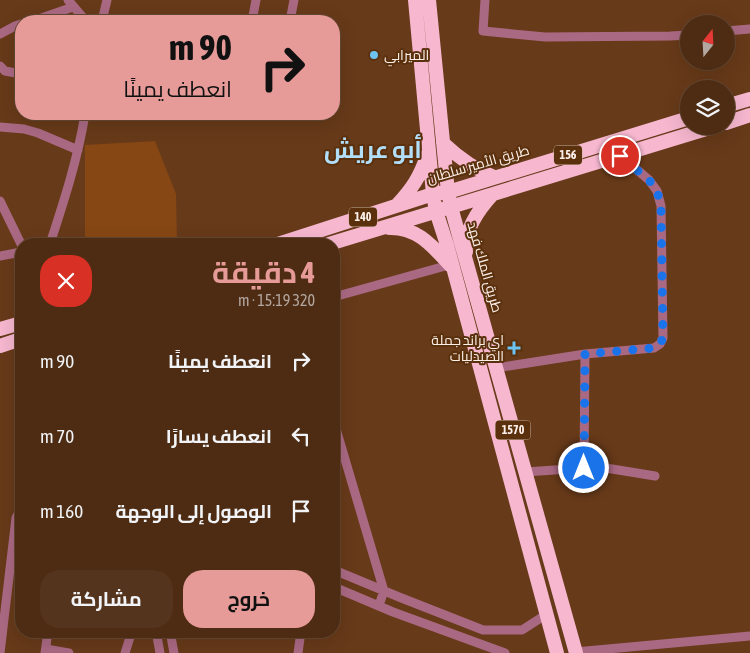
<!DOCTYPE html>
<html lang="ar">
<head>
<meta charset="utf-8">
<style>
	:root { --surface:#4d2c13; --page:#54341c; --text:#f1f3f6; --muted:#b3a7a0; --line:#644833; --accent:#e69b98 }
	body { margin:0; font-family:"Asap Condensed",Cairo,sans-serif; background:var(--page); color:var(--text); direction:rtl; height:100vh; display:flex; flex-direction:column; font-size:19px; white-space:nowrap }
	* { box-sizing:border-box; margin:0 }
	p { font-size:16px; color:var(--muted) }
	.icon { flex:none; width:28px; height:28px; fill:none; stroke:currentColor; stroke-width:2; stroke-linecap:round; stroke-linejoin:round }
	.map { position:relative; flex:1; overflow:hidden; direction:ltr }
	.drawer { position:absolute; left:15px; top:238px; width:325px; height:400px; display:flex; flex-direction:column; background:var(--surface); border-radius:20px; box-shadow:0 5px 20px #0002,0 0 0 1px var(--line); direction:rtl }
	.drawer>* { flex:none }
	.banner { position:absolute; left:15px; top:15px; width:325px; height:105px; border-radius:20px; box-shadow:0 5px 20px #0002,0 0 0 1px var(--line); direction:rtl; background:#e69b98; color:#111; overflow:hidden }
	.needle { width:32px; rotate:18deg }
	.tools { position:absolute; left:680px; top:15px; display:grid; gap:10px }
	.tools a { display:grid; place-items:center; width:55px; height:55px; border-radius:50%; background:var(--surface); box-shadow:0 5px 20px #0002,0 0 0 1px var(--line); font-size:25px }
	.pin { position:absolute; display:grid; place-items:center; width:42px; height:42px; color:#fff; margin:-21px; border:2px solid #fff; border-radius:50%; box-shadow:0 1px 5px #0007 }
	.me { position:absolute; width:55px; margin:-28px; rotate:0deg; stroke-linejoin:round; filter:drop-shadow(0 0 4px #0008) }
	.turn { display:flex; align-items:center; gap:18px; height:105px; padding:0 25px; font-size:22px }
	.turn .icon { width:65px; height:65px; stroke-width:2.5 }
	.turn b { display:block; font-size:35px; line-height:42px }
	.round { display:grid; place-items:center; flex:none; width:52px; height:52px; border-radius:20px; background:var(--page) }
	.headline { display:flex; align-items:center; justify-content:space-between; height:85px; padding:0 25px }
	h1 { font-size:30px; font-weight:700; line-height:38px; color:var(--accent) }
	.action { display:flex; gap:10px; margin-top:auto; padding:10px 25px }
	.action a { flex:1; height:58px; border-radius:20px; background:var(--accent); color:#111; font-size:20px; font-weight:700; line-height:58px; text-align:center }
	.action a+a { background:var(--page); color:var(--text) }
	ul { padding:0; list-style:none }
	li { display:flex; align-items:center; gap:15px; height:75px; padding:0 25px }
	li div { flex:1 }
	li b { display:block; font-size:19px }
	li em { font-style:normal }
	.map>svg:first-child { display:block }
</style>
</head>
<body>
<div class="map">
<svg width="750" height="653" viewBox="0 0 750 653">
	<rect width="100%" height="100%" fill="#673a19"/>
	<!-- green -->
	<path fill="#864714" d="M155 141 176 194 177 244H85V145Z"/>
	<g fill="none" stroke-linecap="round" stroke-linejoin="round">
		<!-- minor -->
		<path stroke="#aa6983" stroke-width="9" d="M68 0 86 21
			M485 0 483 31 545 37 670 36 689 35
			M33 21 73 7
			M102 21 107 0
			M252 21 256 0
			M290 21 294 0
			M726 31 750 29
			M0 34 15 26 21 24
			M0 66 5 71 21 74
			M0 127 24 129 38 133 78 150
			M0 201 21 244
			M50 244C64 201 78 158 85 114
			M0 256 21 252
			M341 295 449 265
			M496 368 585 354 654 348 660 344 663 338 661 206 657 191 649 180 621 156
			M334 422 384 591 379 605
			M584 468 585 354
			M525 472 584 468H606L655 476
			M334 570 399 597 483 630H522L547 614
			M334 587 393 612 505 653
			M156 631 160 653
			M170 631 174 653
			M46 649 69 653
			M575 652 750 636
			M0 653 16 518 21 508
			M45 653 48 631
			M125 653 132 631
			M298 653 301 631"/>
		<!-- highway -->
		<path stroke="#f6b7cf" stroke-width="14" d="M415 0 433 194 436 211 447 245 557 653
			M429 0 448 192 451 207 576 653
			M726 106 750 99
			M726 123 750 115
			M443 143C459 158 474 169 494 177
			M396 206C411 190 421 176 427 155
			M389 228C418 227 433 247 451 266
			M278 244 433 194 448 192 689 118
			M329 244 716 126
			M466 252C464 230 478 210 493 194
			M0 329 21 323
			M0 346 21 339"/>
	</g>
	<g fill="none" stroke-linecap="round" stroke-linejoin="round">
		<!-- route -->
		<path stroke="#1a73e8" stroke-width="9" stroke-dasharray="0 16.2" d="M584 468 585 354 654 348 660 344 663 338 661 206 657 191 649 180 620 156"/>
	</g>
	<!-- markers -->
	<g fill="#6cc3f2" stroke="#5b300d" stroke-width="2">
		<circle cx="374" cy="55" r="5"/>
		<path d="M511.5 340.5h5v5h5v5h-5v5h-5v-5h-5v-5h5z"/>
	</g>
	<g text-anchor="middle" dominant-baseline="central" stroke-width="4" stroke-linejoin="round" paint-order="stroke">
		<!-- shield labels -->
		<g fill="#5b300d" stroke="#ccb6a7" stroke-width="1">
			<rect x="554" y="145.5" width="28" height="19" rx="4"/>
			<rect x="349" y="207.5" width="28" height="19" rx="4"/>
			<rect x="495.5" y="420.5" width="35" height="19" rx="4"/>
		</g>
		<g font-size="12" font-weight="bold" fill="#fcf0e9">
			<text x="568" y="155">156</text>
			<text x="363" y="217">140</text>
			<text x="513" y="430">1570</text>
		</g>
		<!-- poi labels -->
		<g font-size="14" fill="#fcf0e9" stroke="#5b300d" text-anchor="start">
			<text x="384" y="55">الميرابي</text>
			<text x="504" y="340" text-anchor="end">اي براند جملة<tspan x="504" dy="16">الصيدليات</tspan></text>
		</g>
		<!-- street labels -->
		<g font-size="14" fill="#fcf0e9" stroke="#5b300d">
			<text transform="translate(478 164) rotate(-16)">طريق الأمير سلطان</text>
			<text transform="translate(485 267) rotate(74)">طريق الملك فهد</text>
		</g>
		<!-- town labels -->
		<g font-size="24" font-weight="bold" fill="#b1def9" stroke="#5b300d">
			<text x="373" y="149">أبو عريش</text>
		</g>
	</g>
</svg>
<div class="tools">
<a><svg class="needle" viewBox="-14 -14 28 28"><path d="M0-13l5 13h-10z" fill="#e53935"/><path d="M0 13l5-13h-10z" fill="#b3a7a0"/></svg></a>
<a><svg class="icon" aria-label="layers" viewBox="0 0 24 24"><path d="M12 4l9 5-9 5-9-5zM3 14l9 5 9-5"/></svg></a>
</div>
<div class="pin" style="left:620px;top:156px;background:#d93025"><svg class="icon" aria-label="arrive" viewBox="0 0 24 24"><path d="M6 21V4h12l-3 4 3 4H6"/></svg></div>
<svg class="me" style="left:584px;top:468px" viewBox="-20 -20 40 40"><circle r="17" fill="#1a73e8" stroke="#fff" stroke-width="3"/><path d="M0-11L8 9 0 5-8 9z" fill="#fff"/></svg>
<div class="banner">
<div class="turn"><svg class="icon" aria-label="right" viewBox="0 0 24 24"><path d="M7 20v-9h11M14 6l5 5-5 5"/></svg><div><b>90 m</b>انعطف يمينًا</div></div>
</div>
<section class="drawer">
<div class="headline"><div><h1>4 دقيقة</h1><p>320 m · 15:19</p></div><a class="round" style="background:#d93025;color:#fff"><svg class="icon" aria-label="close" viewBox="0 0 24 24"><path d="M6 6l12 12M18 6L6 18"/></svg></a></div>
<ul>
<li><svg class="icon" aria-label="right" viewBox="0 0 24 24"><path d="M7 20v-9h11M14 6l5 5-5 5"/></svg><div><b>انعطف يمينًا</b></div><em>90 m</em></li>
<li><svg class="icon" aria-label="left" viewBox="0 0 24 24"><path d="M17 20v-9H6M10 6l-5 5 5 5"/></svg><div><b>انعطف يسارًا</b></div><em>70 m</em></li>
<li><svg class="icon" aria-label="arrive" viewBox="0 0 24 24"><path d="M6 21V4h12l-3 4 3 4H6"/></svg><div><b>الوصول إلى الوجهة</b></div><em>160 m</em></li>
</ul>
<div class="action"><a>خروج</a><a>مشاركة</a></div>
</section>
</div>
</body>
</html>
